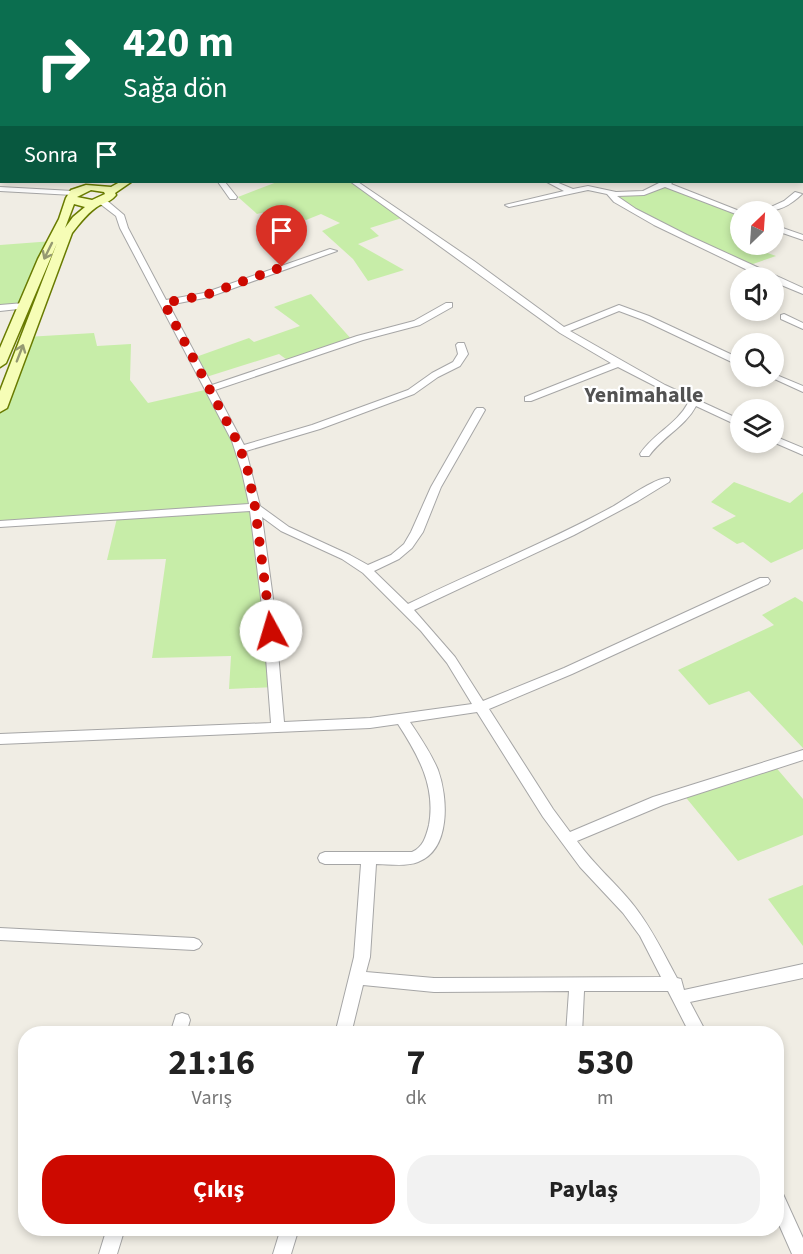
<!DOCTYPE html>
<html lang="tr">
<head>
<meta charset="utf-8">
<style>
	:root { --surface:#fff; --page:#f2f2f2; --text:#222; --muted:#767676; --accent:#cd0900 }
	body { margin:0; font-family:"Source Sans 3",sans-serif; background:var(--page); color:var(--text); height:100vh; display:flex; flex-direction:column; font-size:22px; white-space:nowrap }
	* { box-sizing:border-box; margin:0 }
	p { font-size:20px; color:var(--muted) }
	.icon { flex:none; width:33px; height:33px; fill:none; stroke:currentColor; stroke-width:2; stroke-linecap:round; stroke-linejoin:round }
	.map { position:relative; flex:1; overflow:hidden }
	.details { position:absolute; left:18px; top:1026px; width:766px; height:210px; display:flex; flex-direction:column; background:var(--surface); border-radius:24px; box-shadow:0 3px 9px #0003 }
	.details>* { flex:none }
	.top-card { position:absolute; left:0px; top:0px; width:804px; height:183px; box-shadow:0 3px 9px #0003; background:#0b6e4f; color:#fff; overflow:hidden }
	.needle { width:39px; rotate:25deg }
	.fabs { position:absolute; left:730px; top:201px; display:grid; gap:12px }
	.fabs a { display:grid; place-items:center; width:54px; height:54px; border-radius:50%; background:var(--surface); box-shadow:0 3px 9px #0003; font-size:30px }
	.pin { position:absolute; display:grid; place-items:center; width:51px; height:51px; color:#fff; margin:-62px -26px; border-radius:50% 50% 50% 0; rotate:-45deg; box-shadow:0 0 6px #0007 }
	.pin .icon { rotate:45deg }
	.me { position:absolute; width:66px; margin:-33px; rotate:354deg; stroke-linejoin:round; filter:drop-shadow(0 0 4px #0008) }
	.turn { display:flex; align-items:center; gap:21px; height:126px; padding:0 24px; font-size:27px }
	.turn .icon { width:78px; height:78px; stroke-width:2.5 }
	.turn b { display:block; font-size:42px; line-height:51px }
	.then { display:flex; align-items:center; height:57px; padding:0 24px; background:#0003; gap:12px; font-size:22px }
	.eta { display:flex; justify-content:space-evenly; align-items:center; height:102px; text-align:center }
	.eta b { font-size:36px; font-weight:700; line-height:42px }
	.button { display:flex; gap:12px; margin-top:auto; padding:12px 24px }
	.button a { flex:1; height:69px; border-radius:24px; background:var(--accent); color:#fff; font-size:24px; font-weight:700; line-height:69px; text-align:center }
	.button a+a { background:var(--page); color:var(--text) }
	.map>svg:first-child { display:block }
</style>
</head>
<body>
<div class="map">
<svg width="803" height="1254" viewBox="0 0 803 1254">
	<rect width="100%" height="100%" fill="#f0ede4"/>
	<!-- grass -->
	<path fill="#c7eda8" d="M277 182H354L405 217 370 228 379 236 358 244 404 270 368 281 353 259 322 231 340 223 321 214 306 220 281 208 257 214 238 197Z
		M664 184 741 214V239L739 243 776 256 747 266 648 219 610 193H644Z
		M53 241 24 306 0 308V245Z
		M311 294 353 341 290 362 279 354 203 378 193 358 249 338 254 342 300 326 274 307Z
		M94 333 97 346 131 344 130 380 148 403 209 389 247 467 275 687 229 689 231 656 152 658 166 559 107 560 117 518 0 524V408L26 337Z
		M734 482 790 503 803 492V549L771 563 743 542 737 544 712 528 736 516 711 502Z
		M795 597 803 602V748L749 691 709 705 678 670 774 625 762 615Z
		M773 764 803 799V835L738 861 683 794Z
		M803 885V946L768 899Z"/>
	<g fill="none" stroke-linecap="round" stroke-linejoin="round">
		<!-- street casing -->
		<g stroke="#a6a6a6" stroke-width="2">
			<path id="street" d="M141 0H153L137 2Z
				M211 0H217V2H211Z
				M261 0H267L268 2H262Z
				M321 0H329L318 2Z
				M369 0H375L368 2Z
				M525 0 552 2H527Z
				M0 3H2V7H0Z
				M0 16H2V20H0Z
				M0 28H2V32H0Z
				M2 43V47L0 48V44Z
				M802 53H803L802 58Z
				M802 63H803V67H802Z
				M0 66H2V70H0Z
				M0 104H2V108H0Z
				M802 122H803V126H802Z
				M802 133H803V137H802Z
				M0 137H2V141H0Z
				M218 182H225L237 197 236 199H230Z
				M351 182H358L474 261 564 327 619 305 649 316 741 359V366L738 365 643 320 619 311 570 331 665 385 741 420V427L696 406C685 427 662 437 649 456H641L640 454C653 434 677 424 688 403L618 367 531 401H525V397L611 363 560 333Z
				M547 182H556L573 189 588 186 616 192 643 191 661 182H673L671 184 742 212 741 216 665 187 644 195 617 196 636 209 687 235 803 288V294L774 282V278H764L654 225 614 202 607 194 588 190 509 207 505 205 564 191Z
				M0 187 73 191 77 193 73 195 0 191Z
				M795 192 802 194C790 206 777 212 760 212L784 201Z
				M99 199H105L124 215 128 228 166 300 204 293 330 249 337 251 209 297 169 305 212 385 357 336 414 321 446 303H452V307L420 325 363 340 215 390 244 445 312 425 408 390 432 373 453 362 458 354 456 345 458 343H464L468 354 460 366 438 377 414 394 320 429 246 451 260 506 289 527 350 555 368 565 391 555 404 544 411 532 431 487 475 410 477 408H483L485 410 441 487 423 532 412 548 399 559 374 571 408 604C475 571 546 543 612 507 624 500 657 476 669 478L670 480 669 482 638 501 574 535 414 610 455 657 483 701 564 668 760 578H768L770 581 768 584 572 674 489 709 553 809 570 832 653 797 803 750V760L663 805 577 841C594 865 617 884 635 907 652 929 664 954 677 978L681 979 684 990 803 964V978L690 1002 707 1034H690L668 991H584L582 1034H566L569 991 434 992 363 985 351 1034H335L354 957 361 864H325L320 862 318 858 320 854 325 852H412C423 847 426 837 429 825 436 786 418 755 398 724L370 728 0 744V734L271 723 262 606 250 511 0 527V521L249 504 242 472 232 441 120 228 116 216 99 203ZM262 517 281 531 342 559 363 573 421 631 447 663 472 704 370 718 284 722 274 606ZM477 712 543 817 580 867 623 913 640 936 661 977 434 978 366 972 370 957 376 864C388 864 406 867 418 862 451 850 448 797 438 770 431 753 420 737 410 722Z
				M774 225 803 235V240L774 230Z
				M24 303 28 306 27 308 0 311V305Z
				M784 314 803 323V329L781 319V315Z
				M774 374 803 386V392L768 376H774Z
				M774 436 803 448V455L773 442Z
				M0 928 194 938 199 940 202 944 199 948 194 950 0 940Z
				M182 1013 188 1015 190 1020 186 1034H170L176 1015Z
				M777 1191 783 1194 803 1238V1254H792L777 1220Z
				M107 1228H125L117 1254H99Z
				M281 1228H299L291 1254H273Z"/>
		</g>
		<!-- secondary casing -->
		<g stroke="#697b00" stroke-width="3">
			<path id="secondary" d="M746 0H766L743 2Z
				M798 0H803V3L795 2Z
				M2 90V96L0 97V91Z
				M120 182H131L115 193 116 195C111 201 107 202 100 205 89 211 80 223 72 233L7 408 0 412V391L57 243 6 363 0 367V348L38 259 59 219 66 198 71 190 86 185 111 187ZM91 190 104 192 105 194 92 200 77 197ZM74 204 85 207 73 217 65 228Z"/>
		</g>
		<!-- street -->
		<use href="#street" fill="#fff" fill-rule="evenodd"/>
		<!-- secondary -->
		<use href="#secondary" fill="#f6fdb6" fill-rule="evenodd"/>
	</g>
	<!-- one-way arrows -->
	<defs><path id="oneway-shaft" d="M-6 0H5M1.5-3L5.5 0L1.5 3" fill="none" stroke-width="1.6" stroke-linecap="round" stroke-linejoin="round" transform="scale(1.5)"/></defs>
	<g stroke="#959972">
		<use href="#oneway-shaft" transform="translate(48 251) rotate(116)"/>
		<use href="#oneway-shaft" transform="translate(20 353) rotate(-69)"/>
	</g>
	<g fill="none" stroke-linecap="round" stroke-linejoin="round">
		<!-- route -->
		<path stroke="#cd0900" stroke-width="10" stroke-dasharray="0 18" d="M271 631 255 507 247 467 237 441 164 303 206 295 282 267"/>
	</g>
	<g text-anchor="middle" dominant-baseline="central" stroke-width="4.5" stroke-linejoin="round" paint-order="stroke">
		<!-- district labels -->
		<g font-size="22" font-weight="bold" fill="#525252" stroke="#fff">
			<text x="644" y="395">Yenimahalle</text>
		</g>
	</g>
</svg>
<div class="fabs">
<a><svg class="needle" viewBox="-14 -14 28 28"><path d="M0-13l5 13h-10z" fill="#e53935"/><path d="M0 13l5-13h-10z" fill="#767676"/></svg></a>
<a><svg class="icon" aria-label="sound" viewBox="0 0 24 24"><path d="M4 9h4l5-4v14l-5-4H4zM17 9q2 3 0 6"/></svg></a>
<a><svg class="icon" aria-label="search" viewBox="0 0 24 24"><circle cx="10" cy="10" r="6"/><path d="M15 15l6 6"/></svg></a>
<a><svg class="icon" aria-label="layers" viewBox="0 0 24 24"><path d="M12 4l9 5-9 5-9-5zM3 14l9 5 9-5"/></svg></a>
</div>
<div class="pin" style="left:282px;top:267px;background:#d93025"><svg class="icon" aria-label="arrive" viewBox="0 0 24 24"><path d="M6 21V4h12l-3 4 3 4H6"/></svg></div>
<svg class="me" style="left:271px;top:631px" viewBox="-20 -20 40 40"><circle r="19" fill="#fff"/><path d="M0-13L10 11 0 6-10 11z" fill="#cd0900"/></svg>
<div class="top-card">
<div class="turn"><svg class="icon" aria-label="right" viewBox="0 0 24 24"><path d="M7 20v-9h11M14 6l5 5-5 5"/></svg><div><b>420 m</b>Sağa dön</div></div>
<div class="then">Sonra<svg class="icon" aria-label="arrive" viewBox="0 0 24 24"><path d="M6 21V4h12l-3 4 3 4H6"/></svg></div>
</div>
<section class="details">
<div class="eta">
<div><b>21:16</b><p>Varış</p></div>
<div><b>7</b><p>dk</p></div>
<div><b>530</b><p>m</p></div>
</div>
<div class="button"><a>Çıkış</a><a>Paylaş</a></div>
</section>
</div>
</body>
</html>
